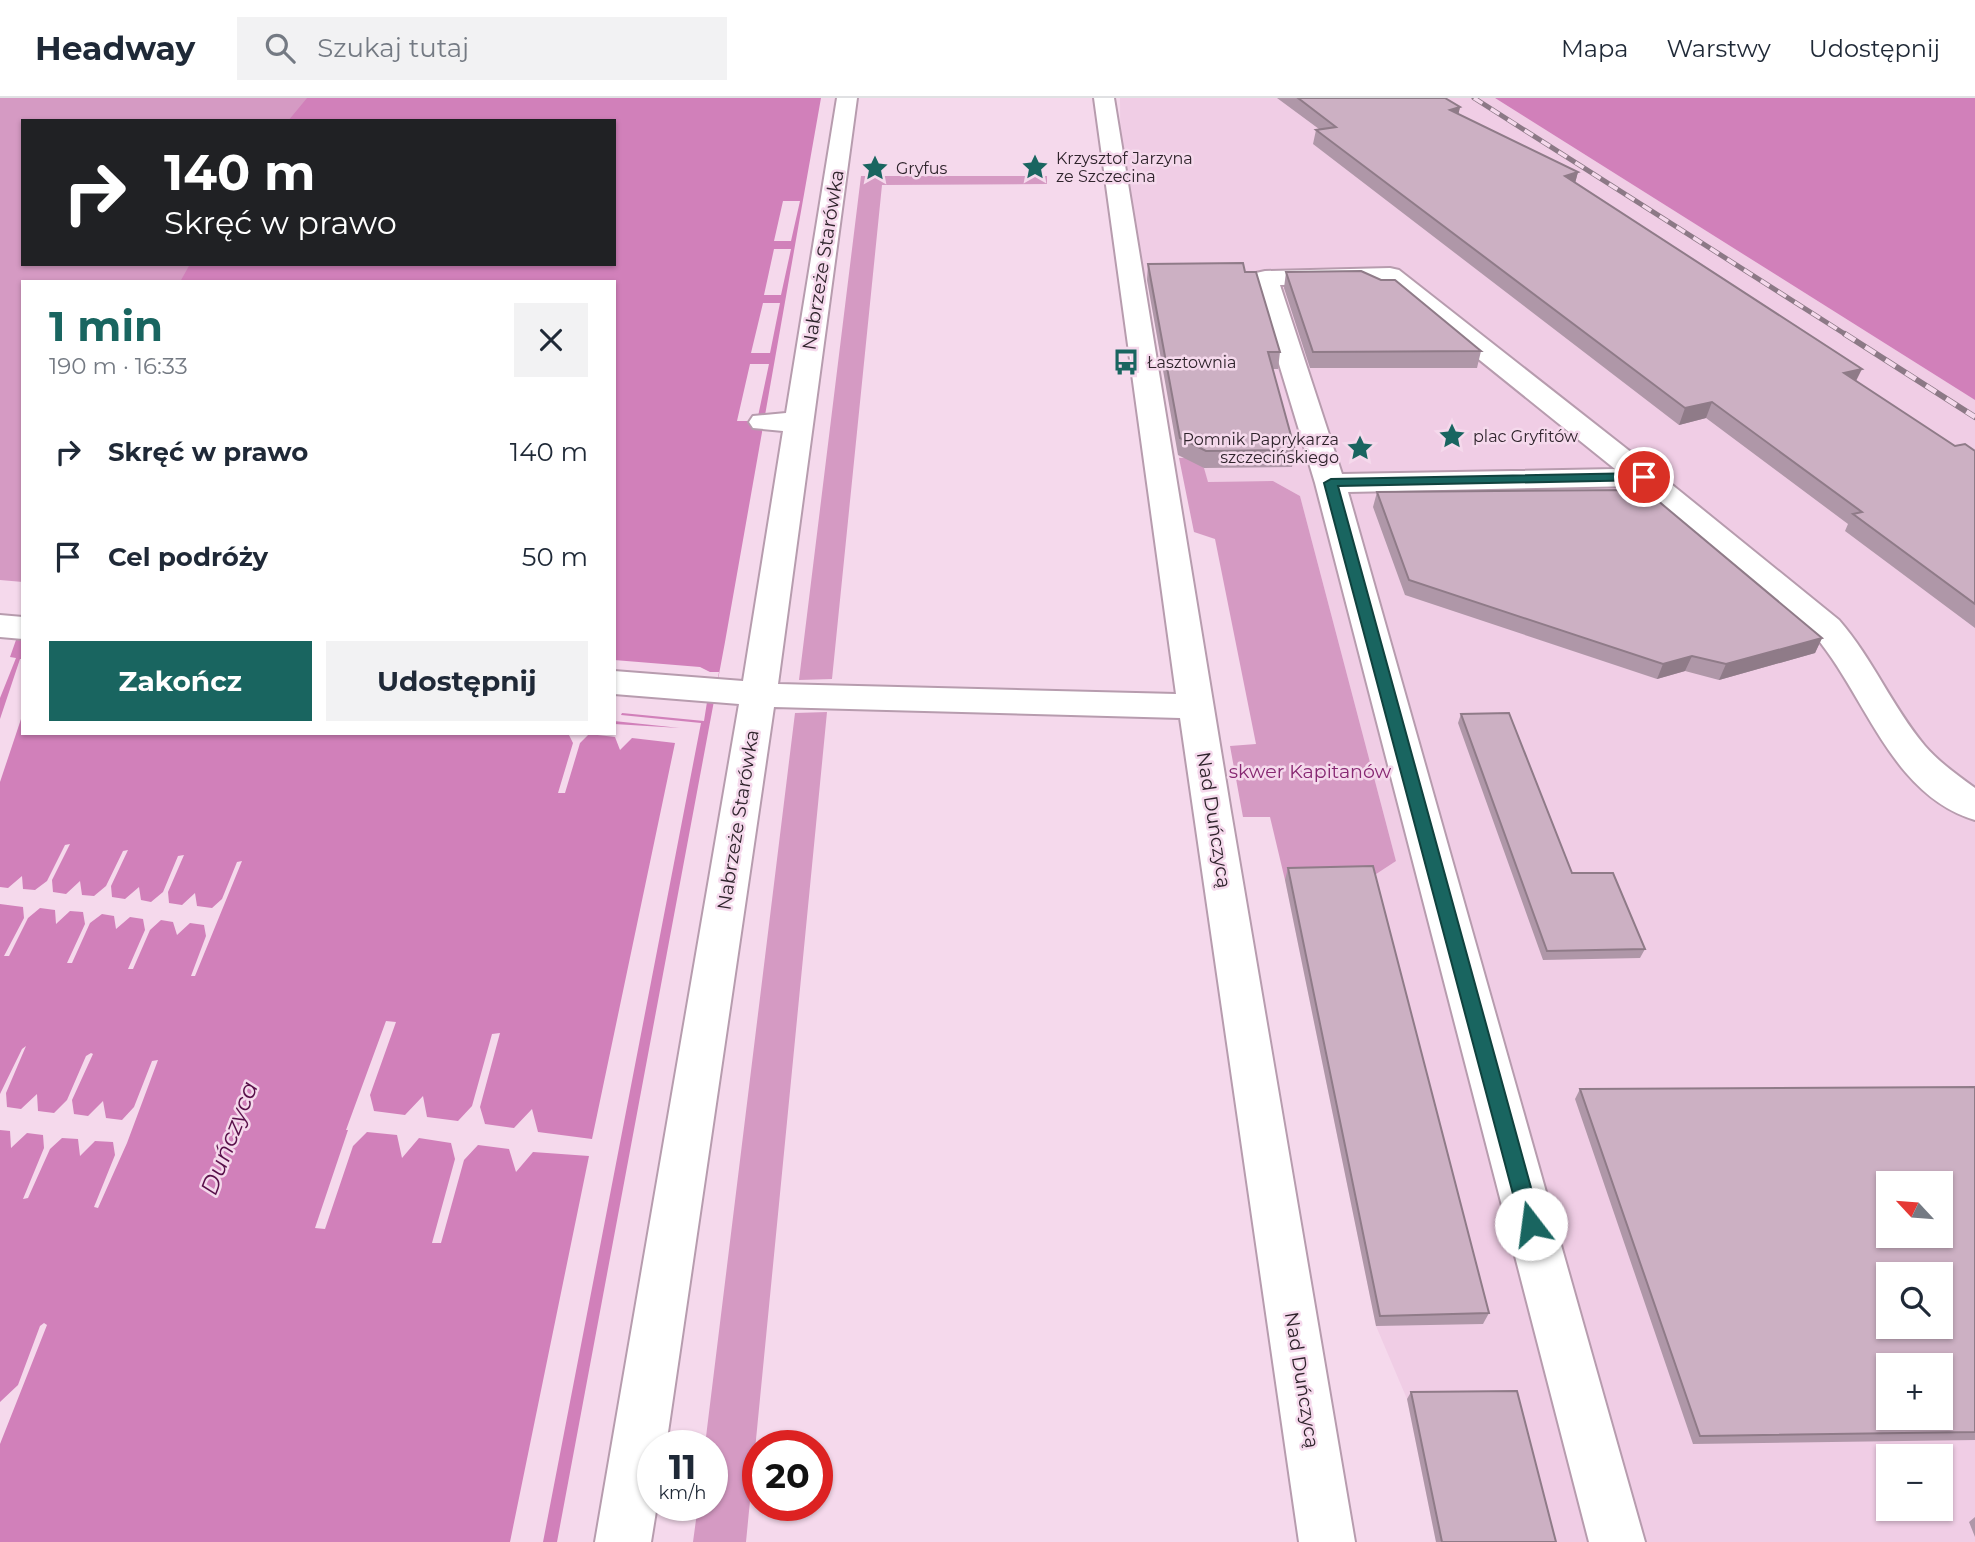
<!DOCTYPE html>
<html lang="pl">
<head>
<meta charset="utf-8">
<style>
	:root { --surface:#fff; --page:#f2f2f3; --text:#1f2937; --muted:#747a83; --line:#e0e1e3; --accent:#196560 }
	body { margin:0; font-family:Montserrat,sans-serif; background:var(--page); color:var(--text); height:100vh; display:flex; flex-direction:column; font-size:26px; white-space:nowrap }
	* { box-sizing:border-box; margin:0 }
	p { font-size:23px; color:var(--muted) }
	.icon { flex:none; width:38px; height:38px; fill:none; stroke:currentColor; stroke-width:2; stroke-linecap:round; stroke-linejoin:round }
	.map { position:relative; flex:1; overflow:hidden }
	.drawer { position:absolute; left:21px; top:182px; width:595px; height:455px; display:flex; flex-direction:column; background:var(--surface); border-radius:0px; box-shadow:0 2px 5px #0004 }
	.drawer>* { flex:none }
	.hud { position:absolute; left:21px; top:21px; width:595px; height:147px; border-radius:0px; box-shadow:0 2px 5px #0004; background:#202124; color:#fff; overflow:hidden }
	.needle { width:46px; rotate:296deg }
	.fabs { position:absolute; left:1876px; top:1073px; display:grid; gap:14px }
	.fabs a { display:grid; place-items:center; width:77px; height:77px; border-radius:0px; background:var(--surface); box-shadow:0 2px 5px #0004; font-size:35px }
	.speed { position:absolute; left:637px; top:1332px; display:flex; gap:14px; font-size:35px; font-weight:700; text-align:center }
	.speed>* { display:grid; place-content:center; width:91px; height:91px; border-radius:50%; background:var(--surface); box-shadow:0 2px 5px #0004; line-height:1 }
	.speed small { font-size:18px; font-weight:400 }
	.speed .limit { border:10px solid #d22; background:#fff; color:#111 }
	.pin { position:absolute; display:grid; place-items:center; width:60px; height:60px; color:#fff; margin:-30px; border:4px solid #fff; border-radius:50%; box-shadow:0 2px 7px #0007 }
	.me { position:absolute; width:77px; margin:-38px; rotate:345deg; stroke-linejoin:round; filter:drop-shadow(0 0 5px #0008) }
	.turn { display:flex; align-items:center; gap:24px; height:147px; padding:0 28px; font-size:32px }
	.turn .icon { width:91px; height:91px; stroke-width:2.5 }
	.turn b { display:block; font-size:49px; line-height:60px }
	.round { display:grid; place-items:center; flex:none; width:74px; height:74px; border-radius:0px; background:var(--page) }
	.summary { display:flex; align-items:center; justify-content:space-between; height:119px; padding:0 28px }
	h1 { font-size:42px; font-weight:700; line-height:52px; color:var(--accent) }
	.primary-button { display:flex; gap:14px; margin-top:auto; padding:14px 28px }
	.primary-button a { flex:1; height:80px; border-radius:0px; background:var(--accent); color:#fff; font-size:28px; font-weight:700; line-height:80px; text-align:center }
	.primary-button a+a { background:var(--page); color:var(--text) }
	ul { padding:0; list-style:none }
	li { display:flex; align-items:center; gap:21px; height:105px; padding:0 28px }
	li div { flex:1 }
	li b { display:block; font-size:26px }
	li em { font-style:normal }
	header { display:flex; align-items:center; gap:42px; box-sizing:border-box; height:98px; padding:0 35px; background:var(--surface); border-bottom:2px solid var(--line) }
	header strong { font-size:33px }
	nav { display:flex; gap:38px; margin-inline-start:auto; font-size:24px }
	.search { width:490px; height:63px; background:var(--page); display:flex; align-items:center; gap:18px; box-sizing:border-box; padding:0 24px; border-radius:0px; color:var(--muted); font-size:26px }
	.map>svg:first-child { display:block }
</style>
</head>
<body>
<header>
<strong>Headway</strong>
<div class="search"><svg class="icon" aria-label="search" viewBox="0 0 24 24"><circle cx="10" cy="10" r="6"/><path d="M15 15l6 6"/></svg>Szukaj tutaj</div>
<nav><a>Mapa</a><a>Warstwy</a><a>Udostępnij</a></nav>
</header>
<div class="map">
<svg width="1975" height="1444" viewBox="0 0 1975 1444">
	<rect width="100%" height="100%" fill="#f5d9ec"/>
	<!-- built -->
	<path fill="#f0cde5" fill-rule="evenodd" d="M1120 0H1495L1975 302V1444H1436L1407 1301 1376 1228 1285 782 1396 763 1300 398 1273 383 1208 384 1193 360H1179L1147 182 1121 117ZM1888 1085H1941V1138H1888ZM1888 1176H1941V1228H1888ZM1888 1267H1941V1320H1888ZM1888 1358H1941V1410H1888Z"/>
	<!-- green -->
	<path fill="#d59ac3" d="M0 0H343L331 23H23V166H238L227 184H23V484L0 482Z
		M861 78H1047V86L882 87 832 581 799 582Z
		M1179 360H1193L1204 370 1208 384 1273 383 1300 398 1396 763 1370 780 1285 782 1270 719H1243L1230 648 1256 646 1215 441 1194 434Z
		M827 614 746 1444H693L698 1407H712V1348L705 1347 795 615Z"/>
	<!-- water -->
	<path fill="#d180ba" d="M307 0H821L725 544 557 1444H0V600L16 560 10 559 23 522V635H614V184H180L190 166H614V23H288Z
		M1495 0H1975V302Z"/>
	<!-- pier -->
	<path fill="#f5d9ec" d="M783 103H800L791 143H774Z
		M774 151H791L781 197H764Z
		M763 205H780L770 255H751Z
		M750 266H769L757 323H737Z
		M20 561H23V615L0 684V621Z
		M614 562 700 569 710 574H719L714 604H707L704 623 622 615 621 617 701 625 543 1444H510L589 1058 533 1054 516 1074 509 1051 478 1047 464 1062 441 1145H432L455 1061 451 1045 419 1040 402 1060 397 1037 367 1034 353 1048 325 1131 315 1130 348 1032H346L386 923 396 924 370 997 374 1013 405 1017 423 998 427 1019 458 1023 472 1008 492 936 500 935 480 1009 485 1026 514 1030 532 1011 538 1034 592 1041 675 645 632 640 620 652 615 639 589 636 580 645 565 695H558L573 645 568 635H614V626L680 630 614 623Z
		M70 746 52 782 53 794 66 796 80 783 82 797 94 798 106 788 123 753 128 752 111 788 112 799 125 801 139 789 141 802 151 804 163 794 178 758 184 757 168 794 169 805 182 807 195 795 197 808 212 810 222 801 237 764 242 763 195 878H191L206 838 204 827 190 825 177 837 173 824 161 822 150 832 133 871H128L145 832 143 821 130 819 116 831 114 818 102 816 90 825 72 865H67L85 826 83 814 70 813 56 826 55 812 40 810 28 820 9 858H4L24 820 23 809 0 806V789L8 790 22 778 23 791 35 792 47 783 65 747Z
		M26 948 6 995 7 1009 21 1011 37 996 38 1013 54 1015 67 1002 86 958 91 955 93 956 72 1002 74 1016 88 1018 103 1003 106 1020 122 1022 134 1009 152 963 158 962 127 1045 98 1110 94 1109 115 1057 113 1044 95 1043 80 1058 78 1041 62 1040 50 1051 28 1100 23 1101 44 1050 43 1037 27 1035 11 1050 10 1033 0 1032V996L22 951Z
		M44 1225 47 1227 0 1346V1304L18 1287 40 1228Z"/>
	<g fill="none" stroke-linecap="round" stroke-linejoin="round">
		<!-- minor casing -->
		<g stroke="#b79cae" stroke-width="4">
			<path id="minor" d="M837 0H857L778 586 1176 596 1094 0H1114L1231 714 1355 1444H1299L1180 620 774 609 666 1348H653V1407H657L651 1444H595L739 606 614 596V573L743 583 783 333 753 330 749 324 753 318 786 315Z
				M1390 170 1399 172 1655 373 1839 522C1873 561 1892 609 1925 648 1939 664 1957 677 1975 690V722C1891 697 1866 598 1815 538L1637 388 1348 394 1645 1444H1589L1315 385 1253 180 1256 175 1265 173ZM1384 185 1615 371 1342 376 1280 187Z
				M0 517 23 519V541L0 539Z"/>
		</g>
		<!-- minor -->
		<use href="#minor" fill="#fff" fill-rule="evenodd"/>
		<!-- rail-far1 casing -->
		<g stroke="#8c7986" stroke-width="5">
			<path id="rail-far1" d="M1474 0 1848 238"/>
		</g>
		<!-- rail casing -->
		<g stroke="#8c7986" stroke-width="6">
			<path id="rail" d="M1845 236 1975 319"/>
		</g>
		<!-- rail-far1 -->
		<use href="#rail-far1" stroke="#f5d9ec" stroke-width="3.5" stroke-dasharray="10" stroke-linecap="butt"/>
		<!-- rail -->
		<use href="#rail" stroke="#f5d9ec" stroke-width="4.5" stroke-dasharray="12" stroke-linecap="butt"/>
	</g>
	<!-- wall -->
	<path fill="#af97a8" d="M1277 0H1445L1460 9 1458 16 1578 74 1575 85 1856 283 1955 348 1975 353V530L1845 433 1848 426 1706 320 1679 327 1313 46 1316 32 1319 31Z
		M1148 166 1245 174 1280 254 1278 271H1272L1295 352 1292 369 1204 370 1178 357 1147 182Z
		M1286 174 1481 253 1477 270H1310L1284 190Z
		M1377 394 1822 540 1815 555 1719 582 1685 573 1657 581 1405 497 1373 409Z
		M1461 616 1572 775 1645 851 1640 860 1543 862 1458 625Z
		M1288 770 1489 1215 1483 1226 1376 1228 1285 782Z
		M1975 989V1342L1693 1346 1575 1001 1580 991Z
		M1411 1294 1556 1444H1436L1407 1301Z
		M1975 1419V1439L1969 1424Z"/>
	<!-- shaded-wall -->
	<path fill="#8f7b88" d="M1460 9 1457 23 1450 12Z
		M1578 74 1574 89 1565 78Z
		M1862 271 1854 287 1844 275Z
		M1712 304 1706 320 1679 327 1685 310Z
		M1822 540 1815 555 1719 582 1726 566Z
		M1692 558 1685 573 1657 581 1663 566Z"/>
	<!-- building -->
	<path fill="#ccb0c3" stroke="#8f7b88" stroke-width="2" fill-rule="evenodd" d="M1298 0H1445L1460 9 1450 12 1578 74 1565 78 1862 271 1844 275 1955 348 1965 346 1975 353V506L1853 416 1862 414 1712 304 1685 310 1316 32 1336 29Z
		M1243 165 1245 174H1256L1280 254H1268L1295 352 1206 353 1180 340 1148 166Z
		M1361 173 1381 182H1395L1481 253 1313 254 1286 174Z
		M1626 392 1657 402 1822 540 1726 566 1692 558 1663 566 1409 482 1377 394Z
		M1509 615 1572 775H1613L1645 851 1547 853 1461 616Z
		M1373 768 1489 1215 1380 1218 1288 770Z
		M1975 989V1334L1700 1338 1580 991ZM1888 1085H1941V1138H1888ZM1888 1176H1941V1228H1888ZM1888 1267H1941V1320H1888Z
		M1517 1293 1556 1444H1442L1411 1294Z"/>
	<!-- route -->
	<path fill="#196560" stroke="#10423e" stroke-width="2" d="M1644 375 1648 376V382L1338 388 1541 1126 1538 1133 1531 1135 1524 1133 1521 1126 1324 385 1331 381Z"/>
	<!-- icons -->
	<defs>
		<g id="sight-bare" transform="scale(2.1)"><path d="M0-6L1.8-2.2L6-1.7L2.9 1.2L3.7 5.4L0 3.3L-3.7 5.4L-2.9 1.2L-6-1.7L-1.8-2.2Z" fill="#196560" stroke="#f5d9ec" stroke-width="2.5" paint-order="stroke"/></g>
		<g id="bus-bare" transform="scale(2.1)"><path d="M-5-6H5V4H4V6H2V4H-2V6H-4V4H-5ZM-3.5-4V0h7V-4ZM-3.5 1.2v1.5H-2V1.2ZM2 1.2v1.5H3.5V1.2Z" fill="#196560" stroke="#f5d9ec" stroke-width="2.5" paint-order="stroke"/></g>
	</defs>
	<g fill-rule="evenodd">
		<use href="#sight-bare" x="1035" y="69"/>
		<use href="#sight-bare" x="875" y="70"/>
		<use href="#bus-bare" x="1126" y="264"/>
		<use href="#sight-bare" x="1452" y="338"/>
		<use href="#sight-bare" x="1360" y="350"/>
	</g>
	<g text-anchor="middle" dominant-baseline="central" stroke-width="5" stroke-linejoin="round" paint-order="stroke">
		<!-- far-poi labels -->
		<g font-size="16" fill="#2f242c" stroke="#f5d9ec" text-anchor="start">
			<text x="1056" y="60">Krzysztof Jarzyna<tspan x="1056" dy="18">ze Szczecina</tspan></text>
			<text x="896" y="70">Gryfus</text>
			<text x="1147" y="264">Łasztownia</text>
			<text x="1473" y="338">plac Gryfitów</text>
			<text x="1339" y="341" text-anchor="end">Pomnik Paprykarza<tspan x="1339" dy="18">szczecińskiego</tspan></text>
		</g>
		<!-- street labels -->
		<g font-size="19" fill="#2f242c" stroke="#f5d9ec">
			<text transform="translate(823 162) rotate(-81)">Nabrzeże Starówka</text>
			<text transform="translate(738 722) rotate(-81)">Nabrzeże Starówka</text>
			<text transform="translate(1214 722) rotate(81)">Nad Duńczycą</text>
			<text transform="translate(1302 1282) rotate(81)">Nad Duńczycą</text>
		</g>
		<!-- park labels -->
		<g font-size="19" fill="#872872" stroke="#f5d9ec">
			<text x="1310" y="673">skwer Kapitanów</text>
		</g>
		<!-- near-water labels -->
		<g font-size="24" font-style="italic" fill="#580f49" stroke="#f5d9ec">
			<text transform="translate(229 1040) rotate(-69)">Duńczyca</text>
		</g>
	</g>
</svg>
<div class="fabs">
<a><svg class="needle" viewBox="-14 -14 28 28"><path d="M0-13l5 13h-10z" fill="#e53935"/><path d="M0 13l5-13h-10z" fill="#747a83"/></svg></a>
<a><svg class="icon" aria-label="search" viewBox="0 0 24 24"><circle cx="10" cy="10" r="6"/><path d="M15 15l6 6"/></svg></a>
<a>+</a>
<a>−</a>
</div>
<div class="speed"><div>11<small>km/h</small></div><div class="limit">20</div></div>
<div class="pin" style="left:1644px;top:379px;background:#d93025"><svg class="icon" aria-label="arrive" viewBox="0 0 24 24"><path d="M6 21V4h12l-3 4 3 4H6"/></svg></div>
<svg class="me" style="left:1531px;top:1126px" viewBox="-20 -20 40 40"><circle r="19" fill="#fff"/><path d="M0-13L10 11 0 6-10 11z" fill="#196560"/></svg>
<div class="hud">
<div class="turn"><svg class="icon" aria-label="right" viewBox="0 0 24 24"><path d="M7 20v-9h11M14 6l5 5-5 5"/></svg><div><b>140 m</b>Skręć w prawo</div></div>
</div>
<section class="drawer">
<div class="summary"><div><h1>1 min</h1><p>190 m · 16:33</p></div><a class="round"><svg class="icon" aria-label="close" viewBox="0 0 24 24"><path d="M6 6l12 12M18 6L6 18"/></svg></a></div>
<ul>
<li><svg class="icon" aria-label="right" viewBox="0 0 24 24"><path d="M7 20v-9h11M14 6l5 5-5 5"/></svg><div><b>Skręć w prawo</b></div><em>140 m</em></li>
<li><svg class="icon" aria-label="arrive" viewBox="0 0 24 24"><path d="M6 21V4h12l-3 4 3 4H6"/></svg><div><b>Cel podróży</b></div><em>50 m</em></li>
</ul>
<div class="primary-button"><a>Zakończ</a><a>Udostępnij</a></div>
</section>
</div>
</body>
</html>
